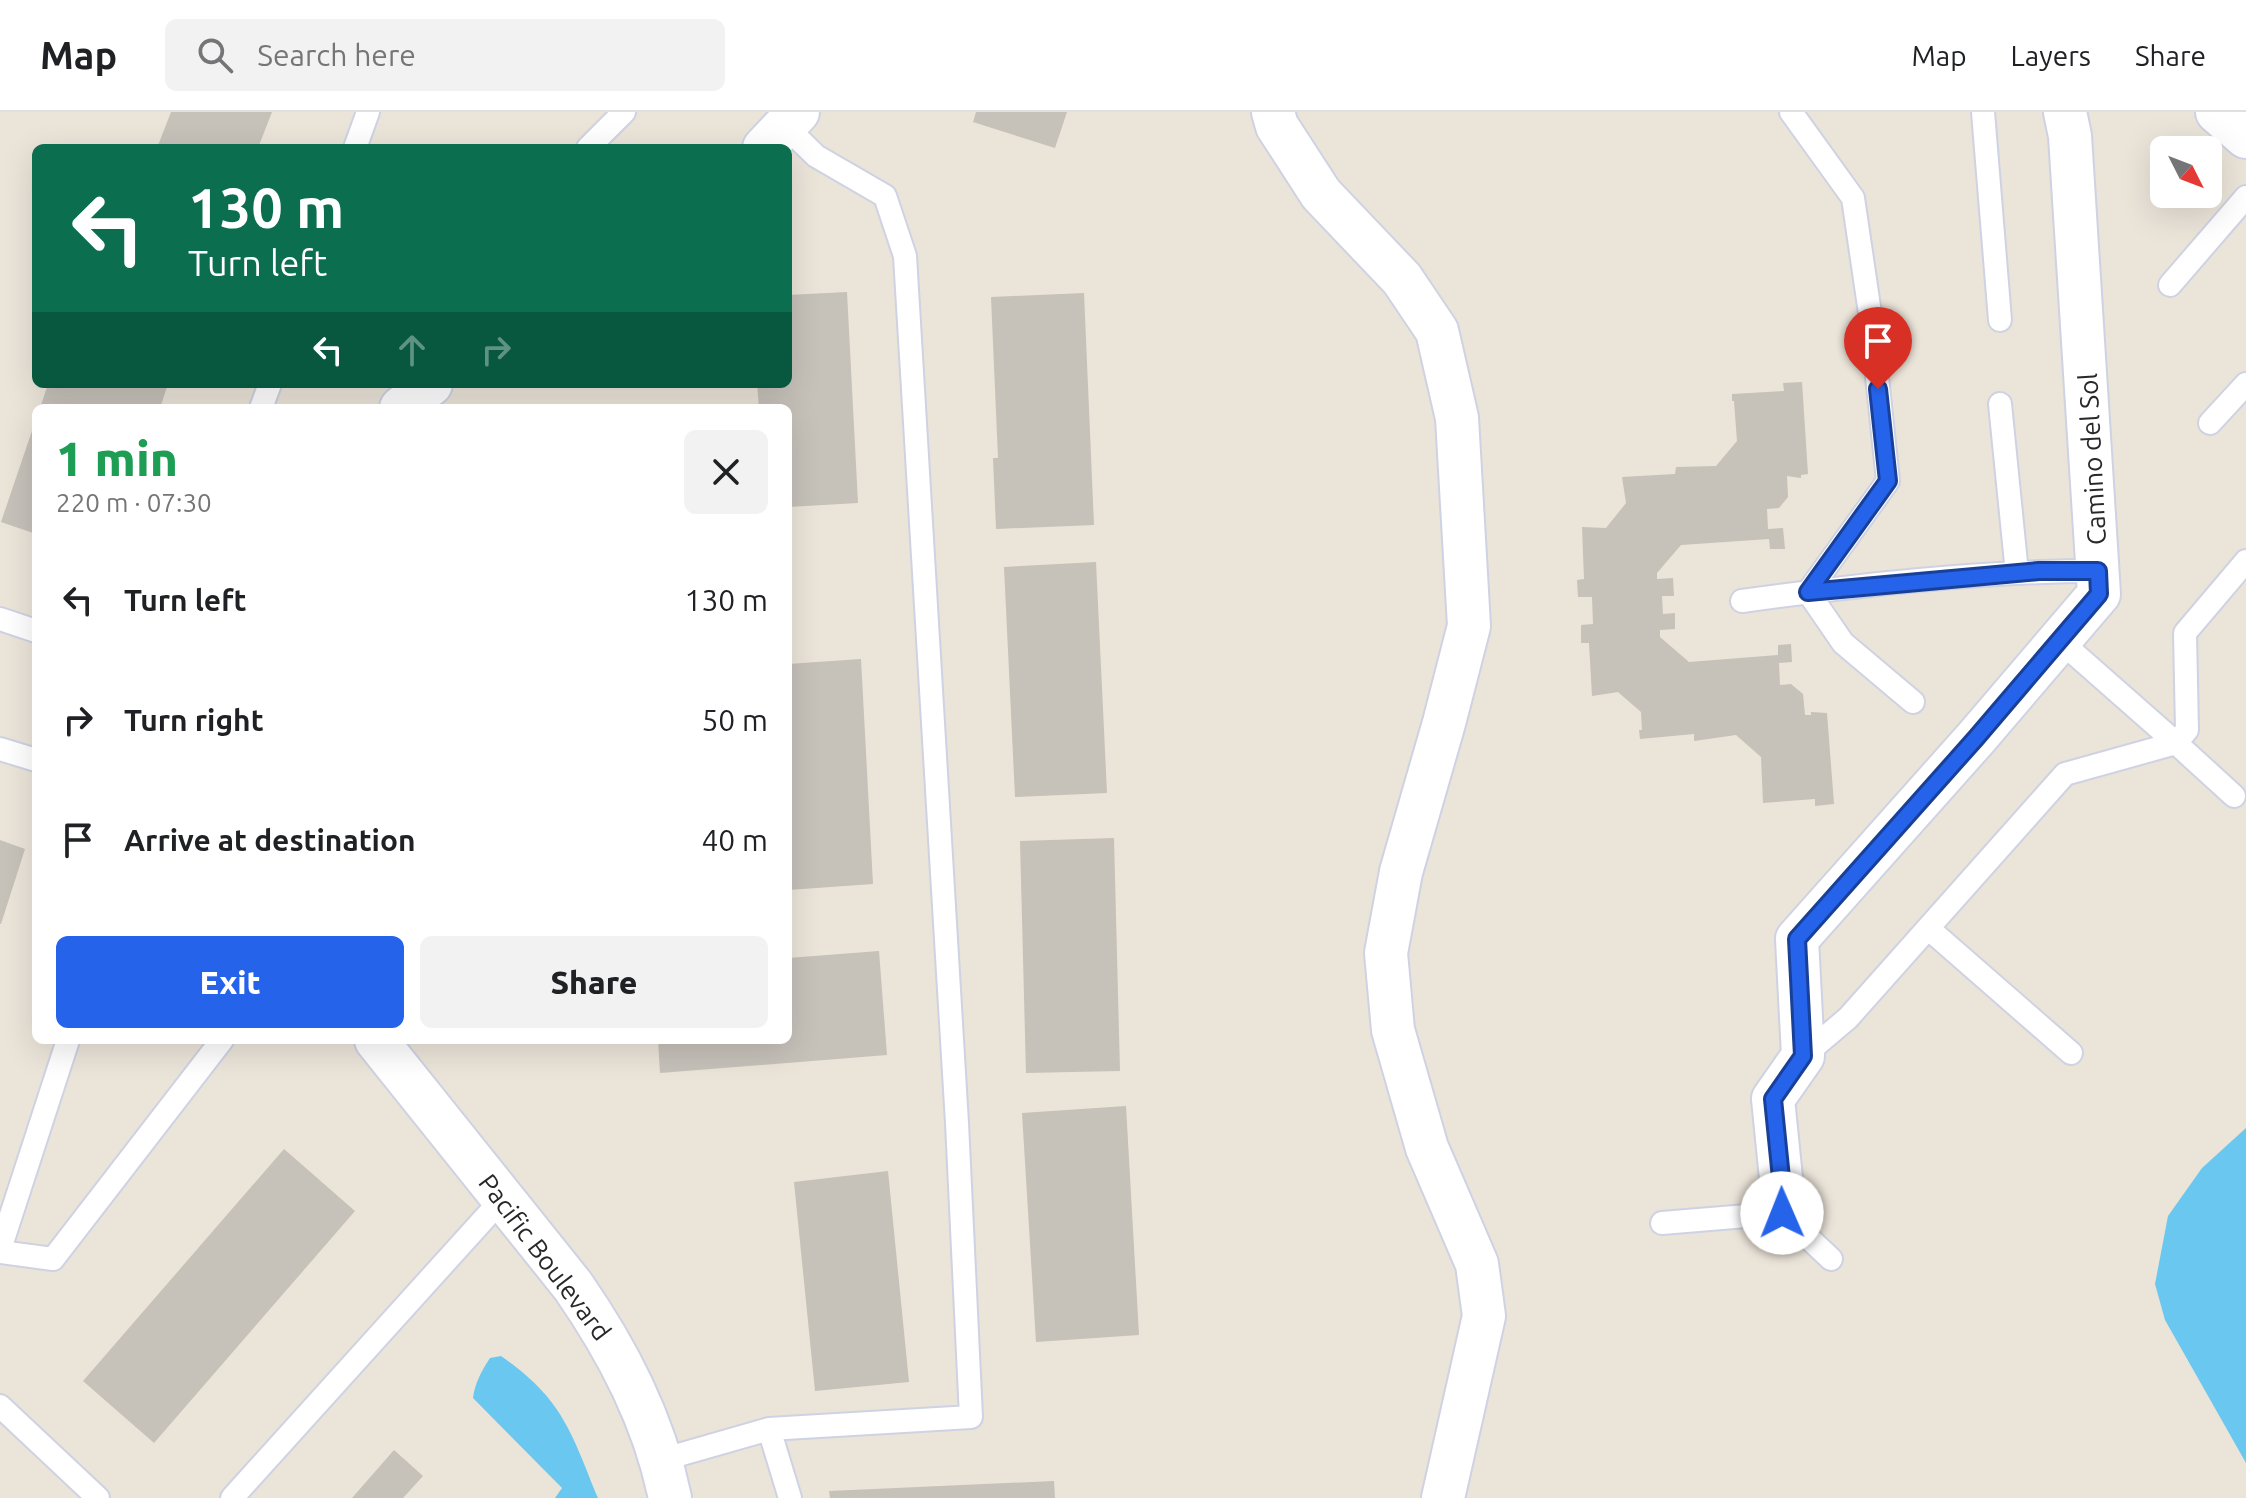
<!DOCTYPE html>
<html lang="en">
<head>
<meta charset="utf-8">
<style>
	:root { --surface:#fff; --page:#f2f2f2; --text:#202124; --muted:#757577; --line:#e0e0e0; --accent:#2563eb }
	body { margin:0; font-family:Ubuntu,sans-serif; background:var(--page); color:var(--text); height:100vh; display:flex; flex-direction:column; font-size:30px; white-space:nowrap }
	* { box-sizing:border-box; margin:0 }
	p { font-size:26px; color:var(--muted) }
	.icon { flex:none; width:44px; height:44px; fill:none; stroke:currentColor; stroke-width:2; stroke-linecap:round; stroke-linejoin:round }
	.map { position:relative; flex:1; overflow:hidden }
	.details { position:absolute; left:32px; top:292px; width:760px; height:640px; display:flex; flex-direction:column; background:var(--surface); border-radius:12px; box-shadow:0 8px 32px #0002 }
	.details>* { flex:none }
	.guide { position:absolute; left:32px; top:32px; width:760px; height:244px; border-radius:12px; box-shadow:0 8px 32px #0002; background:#0b6e4f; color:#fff; overflow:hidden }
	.needle { width:52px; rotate:132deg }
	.tools { position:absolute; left:2150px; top:24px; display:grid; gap:16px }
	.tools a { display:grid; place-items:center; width:72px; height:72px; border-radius:12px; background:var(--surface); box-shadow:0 8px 32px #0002; font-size:40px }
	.pin { position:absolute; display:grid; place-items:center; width:68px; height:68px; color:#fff; margin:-82px -34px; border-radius:50% 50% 50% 0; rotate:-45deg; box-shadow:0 0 8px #0007 }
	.pin .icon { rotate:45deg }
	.me { position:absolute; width:88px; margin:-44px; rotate:359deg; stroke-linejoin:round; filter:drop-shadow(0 0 6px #0008) }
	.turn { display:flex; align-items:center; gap:28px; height:168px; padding:0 24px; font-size:36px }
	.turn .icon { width:104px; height:104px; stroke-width:2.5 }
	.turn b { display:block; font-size:56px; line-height:68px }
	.lanes { display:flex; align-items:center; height:76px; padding:0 24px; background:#0003; justify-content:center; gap:40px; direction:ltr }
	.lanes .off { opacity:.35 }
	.round { display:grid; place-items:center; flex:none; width:84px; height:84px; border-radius:12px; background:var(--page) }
	.headline { display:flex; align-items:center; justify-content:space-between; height:136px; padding:0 24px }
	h1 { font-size:48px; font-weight:800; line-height:60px; color:#1e9e55 }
	.primary-button { display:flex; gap:16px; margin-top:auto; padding:16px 24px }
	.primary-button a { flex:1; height:92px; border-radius:12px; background:var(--accent); color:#fff; font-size:32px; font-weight:800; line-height:92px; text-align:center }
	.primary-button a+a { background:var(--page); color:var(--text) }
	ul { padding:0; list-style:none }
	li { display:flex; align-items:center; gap:24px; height:120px; padding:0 24px }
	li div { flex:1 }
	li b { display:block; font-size:30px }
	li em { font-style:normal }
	header { display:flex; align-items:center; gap:48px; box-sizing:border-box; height:112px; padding:0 40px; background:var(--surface); border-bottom:2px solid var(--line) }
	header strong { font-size:38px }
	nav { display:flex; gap:44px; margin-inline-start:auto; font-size:28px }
	.search { width:560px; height:72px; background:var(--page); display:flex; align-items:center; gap:20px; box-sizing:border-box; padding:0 28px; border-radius:12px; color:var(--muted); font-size:30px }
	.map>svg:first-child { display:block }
</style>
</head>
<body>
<header>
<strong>Map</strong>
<div class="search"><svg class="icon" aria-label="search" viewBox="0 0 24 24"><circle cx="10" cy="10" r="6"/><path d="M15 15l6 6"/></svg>Search here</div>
<nav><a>Map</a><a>Layers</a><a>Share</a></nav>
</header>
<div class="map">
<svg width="2246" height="1386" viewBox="0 0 2246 1386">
	<rect width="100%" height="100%" fill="#ebe4d9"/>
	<!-- water -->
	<path fill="#6ac7ef" d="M2246 1016V1351L2165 1208 2155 1172 2168 1104 2202 1056Z
		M501 1244C563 1287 571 1320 598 1386H555L562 1376 473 1286C475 1271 481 1260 490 1246Z"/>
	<!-- building -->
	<path fill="#c6c1b9" d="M171 0H272L258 36H157Z
		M976 0H1067L1055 36 973 10Z
		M847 180 858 391 788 395V296H759L757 272H788V183Z
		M1084 181 1094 413 996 417 993 346H998L991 185Z
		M1802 270 1808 362 1801 363V366L1787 364 1788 385 1779 396 1767 397 1768 417 1783 416 1785 437H1770L1769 427 1681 433 1657 461V467L1673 466 1674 484H1662L1663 502 1675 501V517L1660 518V525L1689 550 1778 543V533L1791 532 1792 550 1779 551 1780 573 1791 572 1803 582 1805 603H1811V600L1827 601 1834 692 1815 694V687L1763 691 1761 645 1736 623 1694 629V622L1640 627 1639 618H1642L1641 600 1618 580 1592 584 1589 531H1581V513L1593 512 1592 485H1578L1577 468 1584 467 1582 415 1606 416 1626 391 1622 365 1675 362 1676 355 1716 354 1737 329 1734 289H1732V282L1784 279 1783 271Z
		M48 272H168L160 296H40Z
		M35 310H36V422L1 410Z
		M1096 450 1107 681 1015 685 1004 455Z
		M861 547 873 772 788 778V552Z
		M1114 726 1120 959 1026 961 1020 729Z
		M0 728 25 737 1 812H0Z
		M879 839 887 943 660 961 658 928H788V846Z
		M1126 994 1139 1223 1036 1230 1022 1001Z
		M284 1037 355 1099 154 1331 83 1269Z
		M888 1059 909 1270 815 1279 794 1070Z
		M394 1338 423 1364 403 1386H352Z
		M1054 1369 1055 1386H830L829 1379Z"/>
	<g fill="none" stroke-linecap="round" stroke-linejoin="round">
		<!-- lane casing -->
		<g stroke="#cfd2e2" stroke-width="26">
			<path id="lane" d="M1791 0 1853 86 1871 208
				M1983 0 2000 208
				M355 36 368 0
				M588 36 624 0
				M2170 173 2246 85
				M1875 246 1888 369 1808 480 1843 531 1913 590
				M2000 292 2017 461
				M261 296 270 272
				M2210 311 2246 272
				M1742 489C1859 473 1979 459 2098 459
				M0 507 36 519
				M2059 528 2176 631 2187 618 2185 521 2246 449
				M0 637 36 648
				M1929 817 2071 941
				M1803 944 1848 906 2065 662 2176 631 2234 684
				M1782 1101 1831 1147
				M1662 1111 1782 1101V1076
				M0 1137 68 928
				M0 1140 53 1147 222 928
				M0 1294 98 1386
				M769 1317 790 1386
				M661 1348 769 1317 971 1305 957 1011 905 144 885 84 816 44 780 9
				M232 1386 503 1086"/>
		</g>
		<!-- street casing -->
		<g stroke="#cfd2e2" stroke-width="46">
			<path id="street" d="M1273 0 1277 14 1321 82 1402 167 1437 219 1457 306 1469 514 1444 611 1401 760 1386 841 1393 918 1427 1036 1477 1152 1484 1204 1443 1386
				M2217 0 2246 25
				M764 36 798 0
				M401 296 431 272
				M376 928 573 1174C618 1239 654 1308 670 1386
				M1782 1076 1773 987 1803 944 1797 827 1976 626 2099 482 2070 24 2065 0"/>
		</g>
		<!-- lane -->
		<use href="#lane" stroke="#fff" stroke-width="22"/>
		<!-- street -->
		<use href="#street" stroke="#fff" stroke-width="42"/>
	</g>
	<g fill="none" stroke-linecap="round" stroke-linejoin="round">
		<!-- route casing -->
		<g stroke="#184099" stroke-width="20">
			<path id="route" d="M1782 1101V1076L1773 987 1803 944 1797 827 1976 626 2099 482 2098 459H2039L1808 480 1888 369 1878 277"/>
		</g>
		<!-- route -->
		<use href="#route" stroke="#2563eb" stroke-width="14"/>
	</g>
	<g text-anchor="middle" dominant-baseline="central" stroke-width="8" stroke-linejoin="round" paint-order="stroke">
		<!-- street labels -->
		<g font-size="26" fill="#282828" stroke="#fff">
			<text transform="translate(2092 347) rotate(-93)">Camino del Sol</text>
			<text transform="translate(545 1145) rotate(53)">Pacific Boulevard</text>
		</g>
	</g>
</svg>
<div class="tools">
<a><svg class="needle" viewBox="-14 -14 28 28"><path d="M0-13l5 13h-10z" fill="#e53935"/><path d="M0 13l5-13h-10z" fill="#757577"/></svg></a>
</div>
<div class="pin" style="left:1878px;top:277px;background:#d93025"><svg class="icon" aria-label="arrive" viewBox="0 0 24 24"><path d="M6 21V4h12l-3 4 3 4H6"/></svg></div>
<svg class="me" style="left:1782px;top:1101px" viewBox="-20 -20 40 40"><circle r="19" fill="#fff"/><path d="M0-13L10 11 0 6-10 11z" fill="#2563eb"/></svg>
<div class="guide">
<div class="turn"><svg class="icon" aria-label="left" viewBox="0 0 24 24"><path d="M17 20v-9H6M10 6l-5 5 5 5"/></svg><div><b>130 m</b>Turn left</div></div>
<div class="lanes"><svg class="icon" aria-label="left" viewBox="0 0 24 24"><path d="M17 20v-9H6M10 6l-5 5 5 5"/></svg><svg class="icon off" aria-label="ahead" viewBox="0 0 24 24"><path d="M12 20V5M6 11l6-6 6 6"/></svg><svg class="icon off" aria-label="right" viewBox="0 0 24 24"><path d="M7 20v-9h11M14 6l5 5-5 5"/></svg></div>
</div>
<section class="details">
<div class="headline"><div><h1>1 min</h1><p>220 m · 07:30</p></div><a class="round"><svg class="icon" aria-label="close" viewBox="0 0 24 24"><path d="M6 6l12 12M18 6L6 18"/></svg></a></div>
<ul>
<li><svg class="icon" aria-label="left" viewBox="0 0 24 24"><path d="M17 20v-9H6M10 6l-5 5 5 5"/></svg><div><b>Turn left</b></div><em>130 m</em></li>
<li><svg class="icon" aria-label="right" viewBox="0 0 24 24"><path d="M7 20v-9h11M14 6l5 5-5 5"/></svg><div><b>Turn right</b></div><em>50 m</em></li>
<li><svg class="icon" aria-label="arrive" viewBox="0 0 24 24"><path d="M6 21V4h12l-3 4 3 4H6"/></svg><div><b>Arrive at destination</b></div><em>40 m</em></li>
</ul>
<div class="primary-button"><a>Exit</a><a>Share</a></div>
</section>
</div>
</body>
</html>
